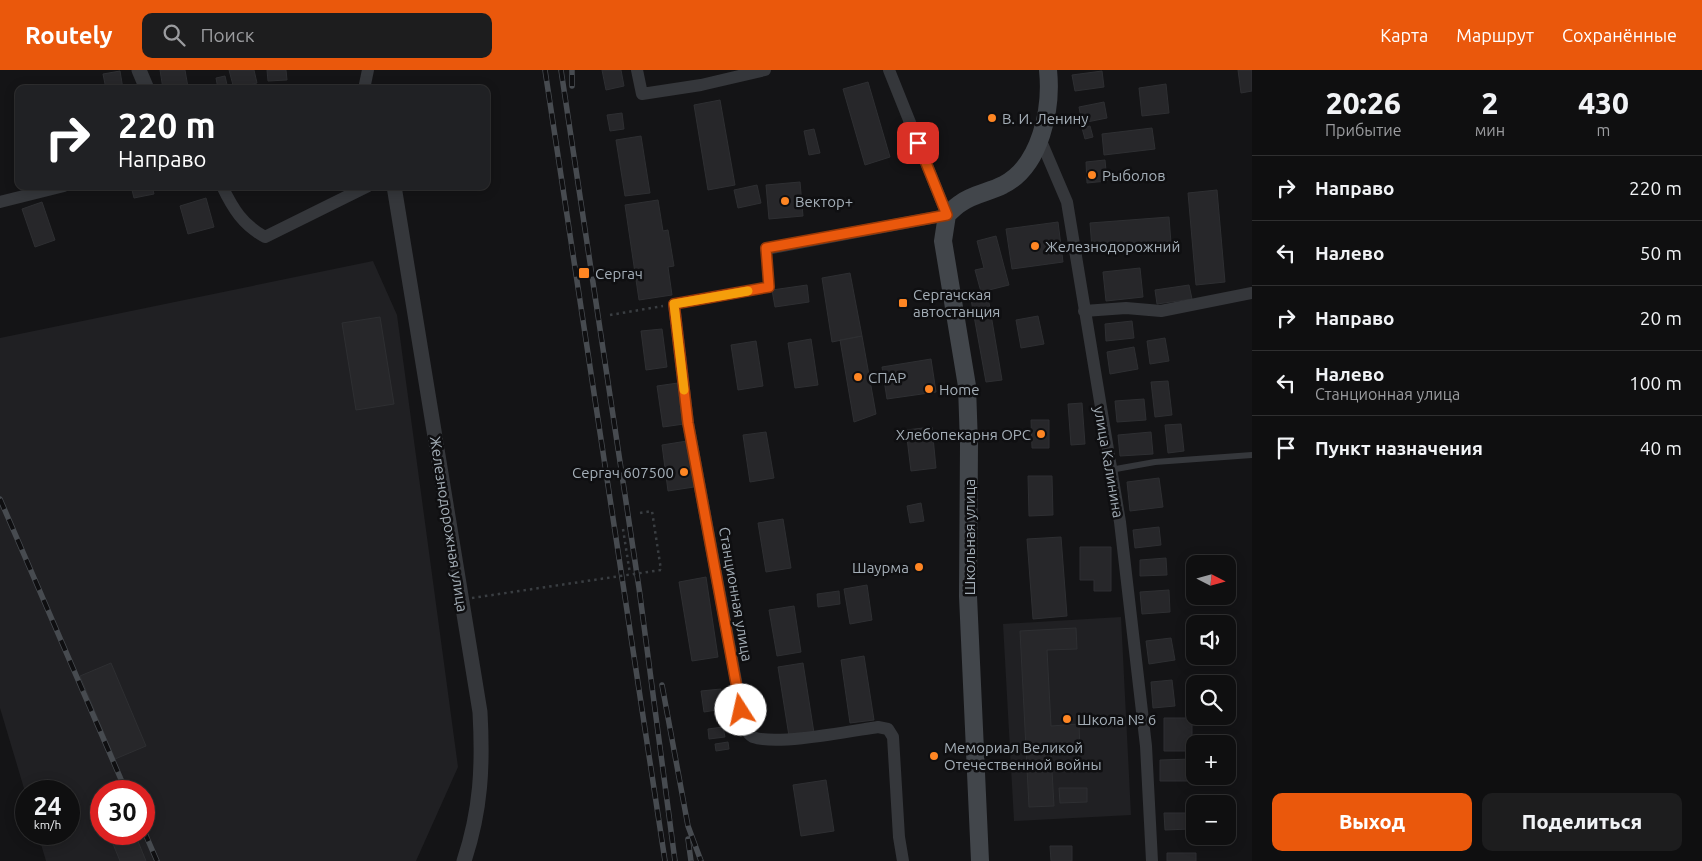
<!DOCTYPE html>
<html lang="ru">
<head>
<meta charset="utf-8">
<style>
	:root { --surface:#0f0f10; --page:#1d1d1e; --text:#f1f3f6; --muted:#9b9c9f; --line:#2f2f30; --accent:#ea580c }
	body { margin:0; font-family:Ubuntu,sans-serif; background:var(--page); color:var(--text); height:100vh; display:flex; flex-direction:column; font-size:19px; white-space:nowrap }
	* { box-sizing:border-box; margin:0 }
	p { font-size:16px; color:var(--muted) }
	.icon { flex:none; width:28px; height:28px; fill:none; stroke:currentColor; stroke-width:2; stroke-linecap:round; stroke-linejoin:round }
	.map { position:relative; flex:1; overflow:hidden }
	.side { display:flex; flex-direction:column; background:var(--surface); width:450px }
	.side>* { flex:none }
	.hud { position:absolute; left:15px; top:15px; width:475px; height:105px; border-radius:10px; box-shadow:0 2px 12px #0003,0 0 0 1px var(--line); background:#202124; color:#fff; overflow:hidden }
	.needle { width:32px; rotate:96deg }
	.buttons { position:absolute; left:1186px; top:485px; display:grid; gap:10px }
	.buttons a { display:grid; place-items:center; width:50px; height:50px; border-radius:10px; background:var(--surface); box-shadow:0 2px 12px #0003,0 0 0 1px var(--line); font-size:25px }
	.speed { position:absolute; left:15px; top:710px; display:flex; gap:10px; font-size:25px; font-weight:700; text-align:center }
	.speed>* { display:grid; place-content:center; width:65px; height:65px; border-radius:50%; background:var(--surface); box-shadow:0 2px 12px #0003,0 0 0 1px var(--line); line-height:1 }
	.speed small { font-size:12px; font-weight:400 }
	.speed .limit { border:8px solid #d22; background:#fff; color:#111 }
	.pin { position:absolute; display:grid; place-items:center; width:42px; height:42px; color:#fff; margin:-21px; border-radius:10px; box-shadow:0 2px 8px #0006 }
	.me { position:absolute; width:55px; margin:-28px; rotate:350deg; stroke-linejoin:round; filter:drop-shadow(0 0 4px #0008) }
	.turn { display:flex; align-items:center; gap:18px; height:105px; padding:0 20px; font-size:22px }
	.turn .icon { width:65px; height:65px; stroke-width:2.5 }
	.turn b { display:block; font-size:35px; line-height:42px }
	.eta { display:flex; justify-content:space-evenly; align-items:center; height:85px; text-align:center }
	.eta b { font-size:30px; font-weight:800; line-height:35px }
	.action { display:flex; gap:10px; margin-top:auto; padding:10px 20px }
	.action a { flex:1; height:58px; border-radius:10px; background:var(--accent); color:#fff; font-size:20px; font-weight:800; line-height:58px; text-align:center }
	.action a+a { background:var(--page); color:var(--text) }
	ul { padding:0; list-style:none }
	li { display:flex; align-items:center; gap:15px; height:65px; padding:0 20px; border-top:1px solid var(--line) }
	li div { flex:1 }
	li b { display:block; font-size:19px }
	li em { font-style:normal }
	header { display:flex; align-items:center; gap:30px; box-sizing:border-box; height:70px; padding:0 25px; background:var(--accent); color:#fff }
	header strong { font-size:24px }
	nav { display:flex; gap:28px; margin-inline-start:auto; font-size:18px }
	.search { width:350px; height:45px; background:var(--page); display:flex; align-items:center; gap:12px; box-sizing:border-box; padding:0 18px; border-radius:10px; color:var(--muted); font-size:19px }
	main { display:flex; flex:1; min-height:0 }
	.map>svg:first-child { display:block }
</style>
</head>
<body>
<header>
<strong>Routely</strong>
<div class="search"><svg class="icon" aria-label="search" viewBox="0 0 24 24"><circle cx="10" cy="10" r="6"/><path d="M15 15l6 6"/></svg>Поиск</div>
<nav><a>Карта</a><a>Маршрут</a><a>Сохранённые</a></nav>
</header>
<main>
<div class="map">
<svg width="1252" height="791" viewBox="0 0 1252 791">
	<rect width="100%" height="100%" fill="#141416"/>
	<!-- built -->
	<path fill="#202023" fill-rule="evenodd" d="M373 191 397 245 458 697 416 791H46L38 764H69V721H26V725L0 638V268ZM101 721H144V764H101Z
		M1121 547 1131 745 1014 751 1003 554Z"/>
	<!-- building -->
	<path fill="#27272a" stroke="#2e2f32" d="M160 0H185L188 17 163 19Z
		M229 0H254L257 13 234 19Z
		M267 0H286L287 10 268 11Z
		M602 0H621L624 16 606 20Z
		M1238 0H1252V21L1241 23Z
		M120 1 123 19H106L103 4Z
		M1102 1 1104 17 1075 21 1072 5Z
		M225 6 228 19H218L216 8Z
		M868 12 890 87 865 95 843 19Z
		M1166 14 1169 43 1142 46 1139 18Z
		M720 30 735 115 708 120 694 35Z
		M1104 32 1107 48 1082 53 1079 37Z
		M622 43 624 59 610 61 607 45Z
		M1090 56 1093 67 1085 69 1082 58Z
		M1152 58 1155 79 1104 85 1102 64Z
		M814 59 820 83 809 85 804 61Z
		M641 66 650 123 625 126 616 70Z
		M1105 90 1107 111 1087 113 1086 92Z
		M800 112 803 146 769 149 766 115Z
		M757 115 761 133 738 138 734 120Z
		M131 116H152L154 124 134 128Z
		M1217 120 1225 212 1196 215 1188 123Z
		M206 128 214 157 188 164 180 136Z
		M658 130 663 161 668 160 674 196 668 197 672 225 639 230 625 135Z
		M42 132 55 170 35 177 22 139Z
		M1169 147 1171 173 1092 178 1090 153Z
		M1058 152 1063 192 1012 199 1006 159Z
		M996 166 1009 215 981 222 975 200 984 198 977 171Z
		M1140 198 1143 227 1106 231 1103 202Z
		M850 203 862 266 832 272 822 208Z
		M807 215 809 232 775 237 772 220Z
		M1189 215 1192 229 1157 234 1155 220Z
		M987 221 1002 310 986 312 970 224Z
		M1038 246 1044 274 1021 278 1016 250Z
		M380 247 394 334 356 340 342 253Z
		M1132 251 1134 268 1106 271 1105 254Z
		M662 259 667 297 646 300 641 261Z
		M862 266 876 344 854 352 840 270Z
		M1165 268 1169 291 1150 294 1147 271Z
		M811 269 818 315 795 318 788 273Z
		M756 271 763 316 738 320 731 275Z
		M1134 277 1138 299 1110 304 1107 282Z
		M931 289 936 322 887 329 882 297Z
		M1168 311 1172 345 1155 347 1151 312Z
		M678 313 684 354 663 357 657 316Z
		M1144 329 1146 350 1117 352 1115 331Z
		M1082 333 1085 374 1071 375 1068 334Z
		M1031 350H1049V378H1032Z
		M1181 354 1184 381 1168 383 1165 355Z
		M932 357 936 398 911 401 906 360Z
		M766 362 774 408 750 412 743 365Z
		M1151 362 1153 384 1120 386 1118 365Z
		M687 371 694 417 668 421 662 375Z
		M1028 406H1052L1053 445 1029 446Z
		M1159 408 1163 437 1130 441 1127 412Z
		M921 433 924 451 910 453 907 436Z
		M783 449 791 498 766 502 758 453Z
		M1159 457 1161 475 1135 478 1133 460Z
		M1061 467 1067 546 1033 549 1027 469Z
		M1080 477H1111V521H1094V510H1080Z
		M1166 488 1167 505 1140 506V490Z
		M706 507 718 587 692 591 679 512Z
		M867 515 872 550 850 554 844 519Z
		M1169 520 1170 542 1142 544 1140 522Z
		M839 521 840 534 818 537 817 524Z
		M794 536 801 582 777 586 769 540Z
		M1076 558 1077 579 1047 580 1051 656 1079 654 1080 681 1051 683 1054 736 1029 737 1020 561Z
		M1171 568 1175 590 1149 594 1146 571Z
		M864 586 874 650 850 653 841 590Z
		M111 593 146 676 115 689 80 606Z
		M803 593 814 663 789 666 778 597Z
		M1172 610 1175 636 1153 638 1151 612Z
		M721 619 723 639 704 642 701 621Z
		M1164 648H1192V681H1164Z
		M723 657 725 667 709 669 708 659Z
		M728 672 729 679 716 681 715 674Z
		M1192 689V711H1160V690Z
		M826 710 834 761 801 766 793 715Z
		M1059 718H1087V732L1060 733Z
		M1164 743H1189L1190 759 1165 760Z
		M109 764H135L146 791H120Z
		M1050 776H1072V791H1051Z
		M1167 783H1196V791H1167Z"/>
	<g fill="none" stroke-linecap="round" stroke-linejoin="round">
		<!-- path -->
		<path stroke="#3a3e42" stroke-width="2.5" stroke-dasharray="2.5 4" stroke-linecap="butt" d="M610 245 663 236
			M640 443 652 441 661 500
			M623 459 630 504"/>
		<!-- service -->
		<path stroke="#35373b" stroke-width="6" d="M674 234 769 217 766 179
			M1110 400 1155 392 1252 385"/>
		<!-- minor -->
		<path stroke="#35373b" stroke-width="12" d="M637 0 642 24 701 15 765 0
			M364 19 368 0
			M1041 71 1067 132 1120 452 1146 676 1152 791
			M222 116C233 139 243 155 265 167L368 116
			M0 132 64 116
			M766 179 947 145 889 0
			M674 234 688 353 745 659C747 661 750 666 753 667 776 676 851 661 878 657L888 659 893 667 899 767 903 791
			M1084 241 1126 238 1161 241 1252 223"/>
		<!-- tertiary -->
		<path stroke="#35373b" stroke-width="15" d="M139 0 147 19
			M394 116 480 642C483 696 481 740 464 791"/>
		<!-- secondary -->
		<path stroke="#42464b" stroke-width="18" d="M980 791 968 526 969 375 967 316 943 171 947 145C951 141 956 136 961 133 973 124 990 122 1003 115 1041 96 1052 38 1048 0"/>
		<!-- rail casing -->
		<g stroke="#474b50" stroke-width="5.5">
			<path id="rail" d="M545 0 665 791
				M561 0 639 518 675 791
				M572 16V0
				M0 429 126 721
				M662 615 688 756 701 791
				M144 761 157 791
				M688 769 691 791"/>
		</g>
		<!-- rail -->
		<use href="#rail" stroke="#0f0f11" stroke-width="4" stroke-dasharray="11" stroke-linecap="butt"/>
		<!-- path-bridge -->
		<path stroke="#3a3e42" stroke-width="2.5" stroke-dasharray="2.5 4" stroke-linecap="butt" d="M472 528 661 500"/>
	</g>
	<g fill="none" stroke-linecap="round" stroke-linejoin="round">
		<!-- route casing -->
		<g stroke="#983908" stroke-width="12">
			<path id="route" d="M741 640 688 353 674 234 769 217 766 178 947 145 918 73"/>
		</g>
		<!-- route -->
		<use href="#route" stroke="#ea580c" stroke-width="9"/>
		<!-- slow -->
		<path stroke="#f59e0b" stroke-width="9" d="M684 320 674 234 748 221"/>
	</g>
	<!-- markers -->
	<g fill="#ff8623" stroke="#0f0f11" stroke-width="2">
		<circle cx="992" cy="48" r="5"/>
		<circle cx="1092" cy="105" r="5"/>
		<circle cx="785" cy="131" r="5"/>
		<circle cx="1035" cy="176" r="5"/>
		<rect x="578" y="197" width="12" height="12" rx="2.5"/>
		<rect x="898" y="228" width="10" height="10" rx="2.5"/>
		<circle cx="858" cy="307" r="5"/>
		<circle cx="929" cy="319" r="5"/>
		<circle cx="1041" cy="364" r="5"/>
		<circle cx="684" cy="402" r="5"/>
		<circle cx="919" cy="497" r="5"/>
		<circle cx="1067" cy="649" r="5"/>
		<circle cx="934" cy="686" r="5"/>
	</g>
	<g text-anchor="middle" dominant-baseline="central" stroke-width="5" stroke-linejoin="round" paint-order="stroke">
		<!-- poi labels -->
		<g font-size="15" fill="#a4aeb7" stroke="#0f0f11" text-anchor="start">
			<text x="1002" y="48">В. И. Ленину</text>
			<text x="1102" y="105">Рыболов</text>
			<text x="795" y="131">Вектор+</text>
			<text x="1045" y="176">Железнодорожний</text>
			<text x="595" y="203">Сергач</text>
			<text x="913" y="224">Сергачская<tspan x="913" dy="17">автостанция</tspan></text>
			<text x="868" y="307">СПАР</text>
			<text x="939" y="319">Home</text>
			<text x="1031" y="364" text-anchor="end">Хлебопекарня ОРС</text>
			<text x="674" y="402" text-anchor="end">Сергач 607500</text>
			<text x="909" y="497" text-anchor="end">Шаурма</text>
			<text x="1077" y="649">Школа № 6</text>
			<text x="944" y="677">Мемориал Великой<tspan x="944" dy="17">Отечественной войны</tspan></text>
		</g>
		<!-- street labels -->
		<g font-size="15" fill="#a4aeb7" stroke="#0f0f11">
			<text transform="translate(1109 392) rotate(80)">улица Калинина</text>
			<text transform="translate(449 454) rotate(81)">Железнодорожная улица</text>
			<text transform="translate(969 467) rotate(-90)">Школьная улица</text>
			<text transform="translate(736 524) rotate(80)">Станционная улица</text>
		</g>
	</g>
</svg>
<div class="buttons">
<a><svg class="needle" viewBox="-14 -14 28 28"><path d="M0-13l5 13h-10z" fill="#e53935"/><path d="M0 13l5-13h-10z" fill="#9b9c9f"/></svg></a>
<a><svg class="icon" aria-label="sound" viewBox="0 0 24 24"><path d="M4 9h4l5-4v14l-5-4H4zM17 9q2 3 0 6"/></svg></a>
<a><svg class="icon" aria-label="search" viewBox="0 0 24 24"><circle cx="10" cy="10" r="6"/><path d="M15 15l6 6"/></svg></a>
<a>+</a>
<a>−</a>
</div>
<div class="speed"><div>24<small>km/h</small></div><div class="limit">30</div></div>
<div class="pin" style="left:918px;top:73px;background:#d93025"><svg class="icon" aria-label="arrive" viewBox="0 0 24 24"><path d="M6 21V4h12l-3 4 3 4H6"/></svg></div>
<svg class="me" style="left:741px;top:640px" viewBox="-20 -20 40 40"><circle r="19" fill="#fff"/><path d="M0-13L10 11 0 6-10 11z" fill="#ea580c"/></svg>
<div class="hud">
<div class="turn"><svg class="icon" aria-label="right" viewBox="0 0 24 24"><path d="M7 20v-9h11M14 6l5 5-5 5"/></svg><div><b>220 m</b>Направо</div></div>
</div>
</div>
<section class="side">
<div class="eta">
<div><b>20:26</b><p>Прибытие</p></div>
<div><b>2</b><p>мин</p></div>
<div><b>430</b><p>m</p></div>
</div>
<ul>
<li><svg class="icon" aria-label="right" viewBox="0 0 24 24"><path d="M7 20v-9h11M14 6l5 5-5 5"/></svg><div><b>Направо</b></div><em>220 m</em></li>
<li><svg class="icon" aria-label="left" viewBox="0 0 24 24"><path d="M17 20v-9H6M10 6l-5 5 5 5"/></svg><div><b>Налево</b></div><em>50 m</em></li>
<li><svg class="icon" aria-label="right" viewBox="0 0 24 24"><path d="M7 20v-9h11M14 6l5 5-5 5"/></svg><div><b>Направо</b></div><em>20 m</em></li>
<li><svg class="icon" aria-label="left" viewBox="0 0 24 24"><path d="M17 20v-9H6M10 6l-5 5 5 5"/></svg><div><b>Налево</b><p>Станционная улица</p></div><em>100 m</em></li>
<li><svg class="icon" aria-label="arrive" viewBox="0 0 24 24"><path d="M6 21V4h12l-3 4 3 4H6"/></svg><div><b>Пункт назначения</b></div><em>40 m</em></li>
</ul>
<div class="action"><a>Выход</a><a>Поделиться</a></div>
</section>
</main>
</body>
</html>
